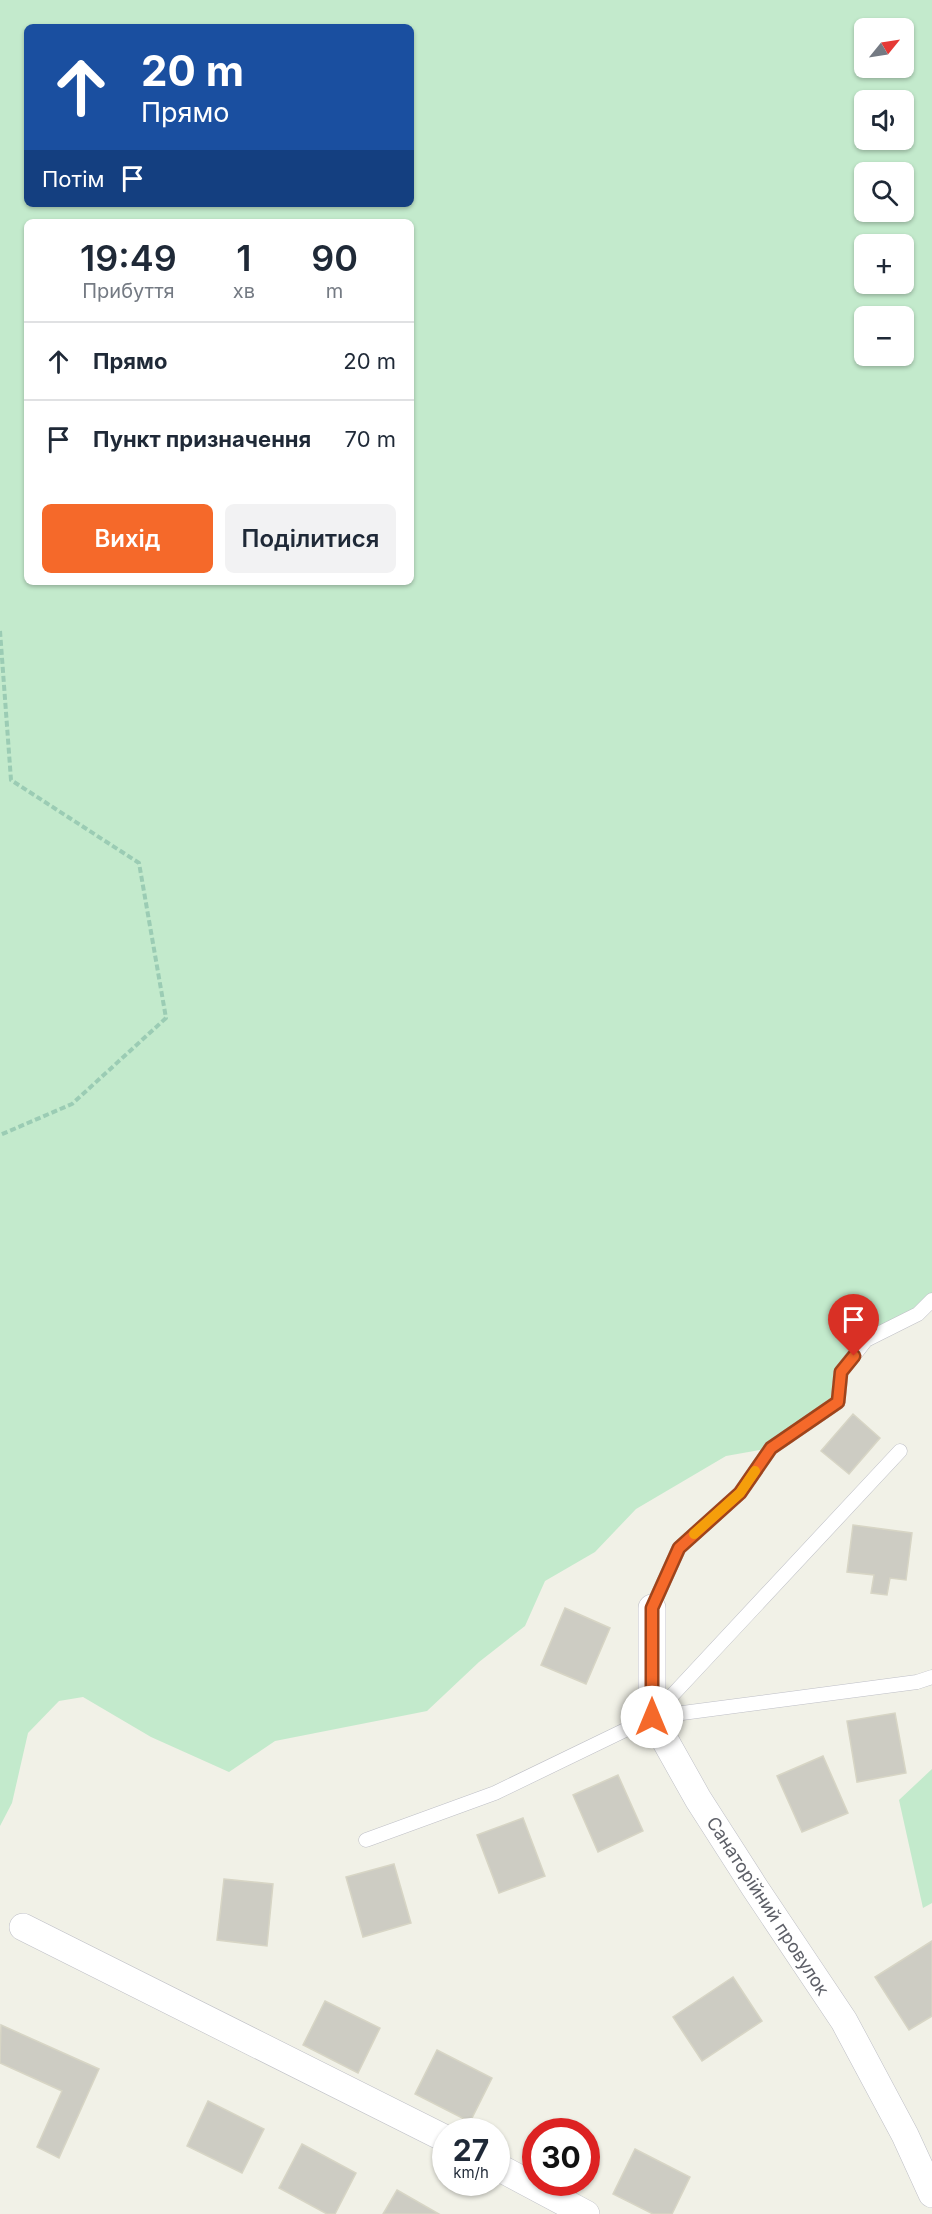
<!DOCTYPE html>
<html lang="uk">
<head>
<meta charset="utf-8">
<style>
	:root { --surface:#fff; --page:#f2f2f3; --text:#1f2937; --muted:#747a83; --line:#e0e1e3; --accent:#f5692a }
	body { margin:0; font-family:Inter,sans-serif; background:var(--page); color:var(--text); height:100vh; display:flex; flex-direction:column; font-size:22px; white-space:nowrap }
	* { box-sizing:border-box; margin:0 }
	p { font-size:20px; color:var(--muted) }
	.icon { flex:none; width:33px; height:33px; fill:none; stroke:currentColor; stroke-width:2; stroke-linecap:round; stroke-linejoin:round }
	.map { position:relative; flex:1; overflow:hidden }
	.drawer { position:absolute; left:24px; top:219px; width:390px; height:366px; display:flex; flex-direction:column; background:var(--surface); border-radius:9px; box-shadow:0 2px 4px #0004 }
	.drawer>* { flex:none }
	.hud { position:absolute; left:24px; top:24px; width:390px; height:183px; border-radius:9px; box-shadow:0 2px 4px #0004; background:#1a4fa0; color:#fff; overflow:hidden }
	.needle { width:39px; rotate:60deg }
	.tools { position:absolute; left:854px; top:18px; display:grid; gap:12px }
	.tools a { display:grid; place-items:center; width:60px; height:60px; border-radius:9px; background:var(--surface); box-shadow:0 2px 4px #0004; font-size:30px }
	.speed { position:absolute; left:432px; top:2118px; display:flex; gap:12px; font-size:30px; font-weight:700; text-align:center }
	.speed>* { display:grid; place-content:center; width:78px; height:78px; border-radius:50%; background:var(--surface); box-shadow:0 2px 4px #0004; line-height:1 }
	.speed small { font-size:15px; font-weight:400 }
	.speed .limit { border:9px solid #d22; background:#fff; color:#111 }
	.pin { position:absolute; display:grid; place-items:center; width:51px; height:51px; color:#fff; margin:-62px -26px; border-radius:50% 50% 50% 0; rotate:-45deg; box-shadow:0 0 6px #0007 }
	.pin .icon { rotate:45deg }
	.me { position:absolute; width:66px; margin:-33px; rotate:0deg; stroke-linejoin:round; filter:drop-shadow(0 0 4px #0008) }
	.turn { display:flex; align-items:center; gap:21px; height:126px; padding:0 18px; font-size:27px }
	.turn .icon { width:78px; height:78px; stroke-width:2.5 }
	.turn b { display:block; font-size:42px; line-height:51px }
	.then { display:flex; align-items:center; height:57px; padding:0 18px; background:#0003; gap:12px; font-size:22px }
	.eta { display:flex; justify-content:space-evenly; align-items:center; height:102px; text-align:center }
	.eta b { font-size:36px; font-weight:600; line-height:42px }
	.action { display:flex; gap:12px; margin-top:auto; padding:12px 18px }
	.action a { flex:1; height:69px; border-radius:9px; background:var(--accent); color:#fff; font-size:24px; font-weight:600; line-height:69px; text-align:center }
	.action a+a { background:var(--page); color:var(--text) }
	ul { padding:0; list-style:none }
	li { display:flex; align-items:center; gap:18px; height:78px; padding:0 18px; border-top:2px solid var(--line) }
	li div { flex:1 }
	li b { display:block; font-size:22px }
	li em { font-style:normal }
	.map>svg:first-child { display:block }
</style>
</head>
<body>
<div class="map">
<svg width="932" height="2214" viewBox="0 0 932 2214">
	<rect width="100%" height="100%" fill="#f1f1e7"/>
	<!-- green -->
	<path fill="#c3eacc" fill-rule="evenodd" d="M0 0H932V1300L866 1340 841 1372 838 1402 771 1448 726 1456 636 1509 595 1552 545 1581 525 1626 479 1662 427 1711 275 1741 229 1772 151 1737 83 1697 59 1701 28 1733 12 1803 0 1826ZM27 27H411V204H27ZM864 28H903V68H864ZM864 100H903V140H864ZM864 172H903V212H864ZM27 222H411V582H27ZM864 244H903V284H864ZM864 316H903V356H864Z
		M932 1769V1903L923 1908 899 1800Z"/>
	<!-- building -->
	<path fill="#cdccc3" stroke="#d7d5c5" stroke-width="1.5" d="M853 1414 880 1438 849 1474 821 1451Z
		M853 1525 912 1533 906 1580 890 1578 887 1595 871 1593 874 1575 847 1572Z
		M565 1608 610 1628 586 1684 541 1665Z
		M895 1713 906 1773 857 1782 847 1721Z
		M823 1756 848 1813 802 1832 777 1776Z
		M618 1775 643 1831 598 1852 573 1795Z
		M523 1818 545 1876 499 1893 477 1835Z
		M394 1864 411 1923 363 1937 346 1877Z
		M224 1879 273 1884 267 1946 217 1940Z
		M932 1941V2016L909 2030 875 1977Z
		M733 1977 762 2021 702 2061 673 2017Z
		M325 2001 380 2028 358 2073 303 2045Z
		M1 2025 99 2069 59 2158 37 2147 62 2091 0 2063Z
		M437 2050 492 2078 470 2122 415 2094Z
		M208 2101 264 2129 242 2173 187 2146Z
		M302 2144 356 2173 335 2214H327L279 2188Z
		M635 2149 690 2177 672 2214H653L613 2194Z
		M397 2190 439 2214H383Z"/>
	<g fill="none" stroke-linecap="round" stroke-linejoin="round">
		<!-- service casing -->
		<g stroke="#bebfc6" stroke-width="15">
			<path id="service" d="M900 1451 652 1717 917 1682 932 1677
				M652 1608 679 1548 740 1493 771 1448 838 1402 841 1372 866 1340 918 1314 932 1300
				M366 1840 495 1793 652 1717"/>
		</g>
		<!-- minor casing -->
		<g stroke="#bebfc6" stroke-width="28">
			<path id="minor" d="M652 1608V1717L698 1799 755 1888 844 2021 905 2135 932 2194
				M23 1927 446 2139
				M496 2166 586 2214"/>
		</g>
		<!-- path -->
		<path stroke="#9bccb4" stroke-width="4" stroke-dasharray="6 3" stroke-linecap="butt" d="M0 631 11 780 139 863 166 1018 72 1104 0 1135"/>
		<!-- service -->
		<use href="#service" stroke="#fff" stroke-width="14"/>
		<!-- minor -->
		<use href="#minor" stroke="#fff" stroke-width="27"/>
	</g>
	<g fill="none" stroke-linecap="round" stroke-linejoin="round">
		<!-- route casing -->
		<g stroke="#9f441b" stroke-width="15">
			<path id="route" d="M652 1717V1608L679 1548 740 1493 771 1448 838 1402 841 1372 854 1356"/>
		</g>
		<!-- route -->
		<use href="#route" stroke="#f5692a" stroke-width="10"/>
		<!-- slow -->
		<path stroke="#f59e0b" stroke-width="10" d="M694 1534 740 1493 755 1471"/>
	</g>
	<g text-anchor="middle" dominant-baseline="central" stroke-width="6" stroke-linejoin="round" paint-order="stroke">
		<!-- street labels -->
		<g font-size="18" fill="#5e6068" stroke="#fff">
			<text transform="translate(768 1906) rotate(57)">Санаторійний провулок</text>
		</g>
	</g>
</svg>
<div class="tools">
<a><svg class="needle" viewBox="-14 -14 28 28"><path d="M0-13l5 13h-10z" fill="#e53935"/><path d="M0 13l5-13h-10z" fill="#747a83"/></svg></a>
<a><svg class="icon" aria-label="sound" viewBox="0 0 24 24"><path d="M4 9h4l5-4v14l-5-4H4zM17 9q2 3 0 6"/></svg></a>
<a><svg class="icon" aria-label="search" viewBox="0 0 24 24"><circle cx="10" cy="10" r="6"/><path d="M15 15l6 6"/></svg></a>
<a>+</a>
<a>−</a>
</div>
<div class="speed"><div>27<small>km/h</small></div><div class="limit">30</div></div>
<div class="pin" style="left:854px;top:1356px;background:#d93025"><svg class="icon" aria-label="arrive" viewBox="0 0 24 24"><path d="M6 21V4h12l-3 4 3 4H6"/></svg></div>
<svg class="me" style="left:652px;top:1717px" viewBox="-20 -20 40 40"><circle r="19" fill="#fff"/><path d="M0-13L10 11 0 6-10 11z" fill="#f5692a"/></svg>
<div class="hud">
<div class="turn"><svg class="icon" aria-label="ahead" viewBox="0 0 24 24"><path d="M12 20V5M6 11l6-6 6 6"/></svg><div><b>20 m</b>Прямо</div></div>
<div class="then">Потім<svg class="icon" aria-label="arrive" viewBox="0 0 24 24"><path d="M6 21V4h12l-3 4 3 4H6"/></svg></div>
</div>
<section class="drawer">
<div class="eta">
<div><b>19:49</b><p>Прибуття</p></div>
<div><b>1</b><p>хв</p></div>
<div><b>90</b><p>m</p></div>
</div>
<ul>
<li><svg class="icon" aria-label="ahead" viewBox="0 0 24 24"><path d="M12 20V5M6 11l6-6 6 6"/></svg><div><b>Прямо</b></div><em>20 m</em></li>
<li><svg class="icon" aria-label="arrive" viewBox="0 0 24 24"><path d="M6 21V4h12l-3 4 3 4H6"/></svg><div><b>Пункт призначення</b></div><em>70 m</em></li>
</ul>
<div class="action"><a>Вихід</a><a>Поділитися</a></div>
</section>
</div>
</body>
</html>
